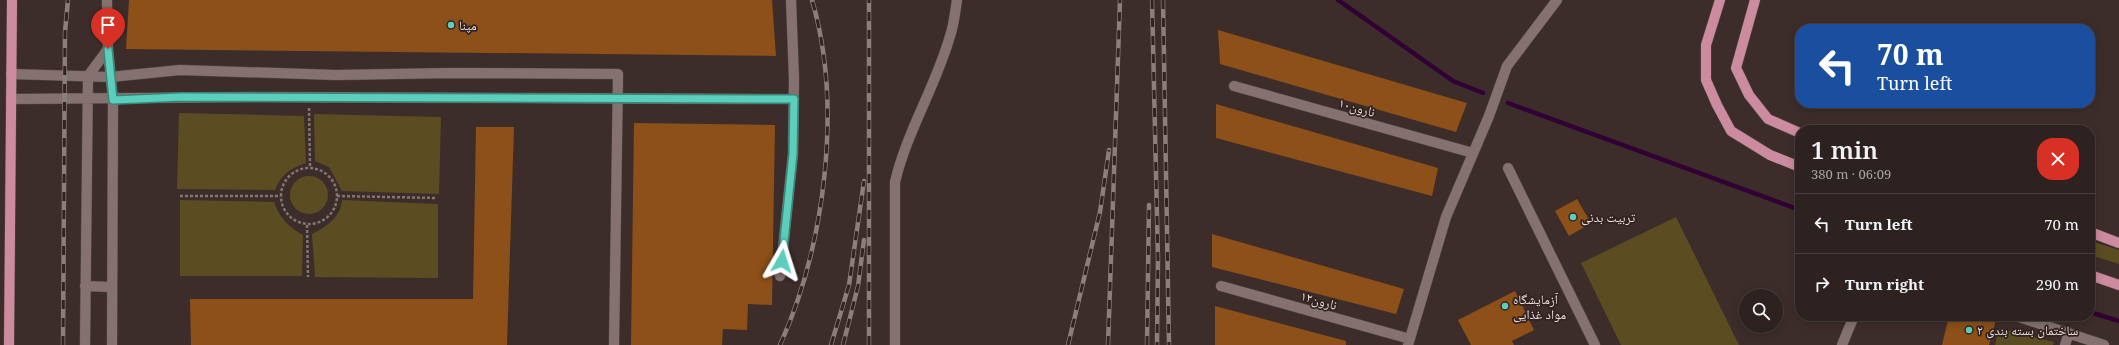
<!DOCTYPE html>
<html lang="en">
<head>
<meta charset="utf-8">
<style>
	:root { --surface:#2e2220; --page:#362a29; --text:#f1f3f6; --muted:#a7a4a5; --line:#493f3e }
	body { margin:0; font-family:"Noto Serif","Noto Naskh Arabic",serif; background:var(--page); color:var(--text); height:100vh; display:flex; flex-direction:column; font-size:15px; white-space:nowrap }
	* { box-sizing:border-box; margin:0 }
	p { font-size:13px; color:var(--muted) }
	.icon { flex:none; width:22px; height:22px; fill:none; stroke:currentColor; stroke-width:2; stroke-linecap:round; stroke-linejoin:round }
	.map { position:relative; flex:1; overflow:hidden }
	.details { position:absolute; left:1795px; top:125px; width:300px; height:196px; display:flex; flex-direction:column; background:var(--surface); border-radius:16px; box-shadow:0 2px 10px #0003,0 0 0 1px var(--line) }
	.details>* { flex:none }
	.hud { position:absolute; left:1795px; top:24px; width:300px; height:84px; border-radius:16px; box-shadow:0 2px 10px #0003,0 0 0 1px var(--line); background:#1a4fa0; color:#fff; overflow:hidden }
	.buttons { position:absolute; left:1739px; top:289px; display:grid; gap:8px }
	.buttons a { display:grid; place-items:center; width:44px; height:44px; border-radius:50%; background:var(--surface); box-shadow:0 2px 10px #0003,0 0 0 1px var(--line); font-size:20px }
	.pin { position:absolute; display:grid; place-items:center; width:34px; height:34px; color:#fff; margin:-41px -17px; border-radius:50% 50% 50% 0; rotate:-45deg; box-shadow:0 0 4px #0007 }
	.pin .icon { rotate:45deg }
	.me { position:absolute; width:44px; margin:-22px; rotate:6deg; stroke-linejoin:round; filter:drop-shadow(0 0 3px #0008) }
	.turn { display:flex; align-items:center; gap:14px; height:84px; padding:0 16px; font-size:18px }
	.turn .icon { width:52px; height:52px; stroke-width:2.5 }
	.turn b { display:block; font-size:28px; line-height:34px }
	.round { display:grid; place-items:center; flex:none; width:42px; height:42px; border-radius:16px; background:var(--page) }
	.overview { display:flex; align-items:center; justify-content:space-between; height:68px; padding:0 16px }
	h1 { font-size:24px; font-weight:600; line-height:30px }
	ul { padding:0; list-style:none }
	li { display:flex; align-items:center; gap:12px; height:60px; padding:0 16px; border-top:1px solid var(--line) }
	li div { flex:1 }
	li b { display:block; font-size:15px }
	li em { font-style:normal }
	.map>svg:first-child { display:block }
</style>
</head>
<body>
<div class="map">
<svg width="2119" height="345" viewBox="0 0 2119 345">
	<rect width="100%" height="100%" fill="#3d2d2a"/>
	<!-- green -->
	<path fill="#5c4c21" d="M179 113 304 116 306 163C290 168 281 175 275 190L177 189Z
		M314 114 441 117 439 194 342 191 329 167 315 161Z
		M290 195a19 19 0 1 1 38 0a19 19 0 1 1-38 0Z
		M180 200 274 202C280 218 287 226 303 235L302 276H180Z
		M342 200 438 204V278L315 277 312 234C326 227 341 217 342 200Z
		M1676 217 1739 345H1621L1581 263Z
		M2090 241 2119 250V264L2090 255Z
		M1999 328 2054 342 2053 345H1995Z"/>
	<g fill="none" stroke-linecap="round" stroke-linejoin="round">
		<!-- stream -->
		<path stroke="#310034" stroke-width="4.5" d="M1338 0 1453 81 1483 93
			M1508 103 1800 210
			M2090 312 2119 321"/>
	</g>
	<!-- building -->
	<path fill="#8c5018" d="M129 0H772L776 56 126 49Z
		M1218 30 1467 103 1456 132 1220 64Z
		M1216 104 1438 168 1432 196 1216 138Z
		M634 123 775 125 772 305 748 304 747 330 723 329 722 345H631Z
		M476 127H514L507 345H191L190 299H473Z
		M1577 199 1591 223 1569 236 1555 211Z
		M1212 234 1404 289 1396 314 1212 267Z
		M1515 291 1534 330 1512 341 1514 345H1471L1458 320Z
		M1215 306 1346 341V345H1215Z
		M1949 316H1997L1989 345H1942Z"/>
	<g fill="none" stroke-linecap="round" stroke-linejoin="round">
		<!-- minor casing -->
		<g stroke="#564a48" stroke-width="11">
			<path id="minor" d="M107 0 108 49 113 100 112 345
				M11 74 110 77 180 70 336 75 452 73 618 74 614 345
				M1234 86 1473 153
				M11 99C91 99 171 97 251 97 432 97 613 99 794 99
				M1508 168 1595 345
				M780 276 793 154 794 79 791 0
				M85 286 111 287
				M1221 286 1410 339
				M2016 316 2104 345
				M85 345 88 76 108 49
				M895 345V182C907 131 936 86 950 36 954 25 955 12 957 0
				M1408 345 1446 217 1489 116 1507 66 1557 0
				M1842 345 1854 316
				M2065 345 2069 333"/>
		</g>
		<!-- major casing -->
		<g stroke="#564a48" stroke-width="11">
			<path id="major" d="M1720 0 1706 45V80L1717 105 1731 131 1770 155 1800 167
				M1755 0 1736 68 1749 95 1768 119 1800 133
				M2090 232 2119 243
				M2090 275 2119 285
				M9 345 12 0"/>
		</g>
		<!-- path -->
		<path stroke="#837572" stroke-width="2.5" stroke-dasharray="3 2" stroke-linecap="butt" d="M309 108 310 168
			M281 196a28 28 0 1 1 56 0a28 28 0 1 1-56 0Z
			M180 196H280
			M337 196 437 198
			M307 225 308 277"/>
		<!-- minor -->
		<use href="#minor" stroke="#857270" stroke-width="10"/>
		<!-- major -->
		<use href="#major" stroke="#cc8b9f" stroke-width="10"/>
		<!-- rail casing -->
		<g stroke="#8b7e7b" stroke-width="4.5">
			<path id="rail" d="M1152 0 1158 260 1157 345
				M1163 0 1169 345
				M63 345 65 32 68 0
				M780 345C825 246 843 105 812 0
				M831 345 849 285 864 181
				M843 345 858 286 864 240
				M869 345V0
				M1068 345 1100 212 1109 150
				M1108 345 1120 0
				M1147 345 1149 205"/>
		</g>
		<!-- rail -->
		<use href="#rail" stroke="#322321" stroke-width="3" stroke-dasharray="9" stroke-linecap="butt"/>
	</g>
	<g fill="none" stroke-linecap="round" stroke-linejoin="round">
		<!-- route casing -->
		<g stroke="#3b867a" stroke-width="10">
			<path id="route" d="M108 49 113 100 181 97 794 99 793 154 782 261"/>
		</g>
		<!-- route -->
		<use href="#route" stroke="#5bcebc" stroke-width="7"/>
	</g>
	<!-- markers -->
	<g fill="#5bcebc" stroke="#322321" stroke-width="1.5">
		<circle cx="451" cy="25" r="4"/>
		<circle cx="1573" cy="217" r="4"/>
		<circle cx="1505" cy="306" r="4"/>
		<circle cx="1969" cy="330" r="4"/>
	</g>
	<g text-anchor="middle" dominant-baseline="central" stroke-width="3.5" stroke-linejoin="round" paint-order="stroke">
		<!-- poi labels -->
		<g font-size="13" fill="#e9dfdd" stroke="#322321" text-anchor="start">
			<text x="459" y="25">مپنا</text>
			<text x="1581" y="217">تربیت بدنی</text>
			<text x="1513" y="299">آزمایشگاه<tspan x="1513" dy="15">مواد غذایی</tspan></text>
			<text x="1977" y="330">۲ ساختمان بسته بندی</text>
		</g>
		<!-- street labels -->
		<g font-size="13" fill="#e9dfdd" stroke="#322321">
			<text transform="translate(1357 107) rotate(16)">نارون۱۰</text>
			<text transform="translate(1319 300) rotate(16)">نارون۱۲</text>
		</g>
	</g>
</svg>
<div class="buttons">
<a><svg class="icon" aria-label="search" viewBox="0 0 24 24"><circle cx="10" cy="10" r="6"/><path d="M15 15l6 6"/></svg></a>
</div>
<div class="pin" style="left:108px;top:49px;background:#d93025"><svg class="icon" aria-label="arrive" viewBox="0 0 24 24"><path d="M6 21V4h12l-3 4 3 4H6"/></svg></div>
<svg class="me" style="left:782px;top:261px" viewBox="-20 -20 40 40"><path d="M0-17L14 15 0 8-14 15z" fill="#5bcebc" stroke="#fff" stroke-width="4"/></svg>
<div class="hud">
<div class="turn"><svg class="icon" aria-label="left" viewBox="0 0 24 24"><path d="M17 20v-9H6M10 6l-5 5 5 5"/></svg><div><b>70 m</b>Turn left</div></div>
</div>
<section class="details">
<div class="overview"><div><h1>1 min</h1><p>380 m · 06:09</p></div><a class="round" style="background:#d93025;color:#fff"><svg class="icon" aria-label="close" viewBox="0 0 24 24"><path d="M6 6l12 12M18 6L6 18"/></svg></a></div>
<ul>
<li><svg class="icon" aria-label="left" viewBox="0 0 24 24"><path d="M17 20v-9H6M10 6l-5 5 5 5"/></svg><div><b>Turn left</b></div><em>70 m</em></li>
<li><svg class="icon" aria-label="right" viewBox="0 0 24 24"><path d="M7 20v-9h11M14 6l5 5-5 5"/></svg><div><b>Turn right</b></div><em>290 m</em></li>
</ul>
</section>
</div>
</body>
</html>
